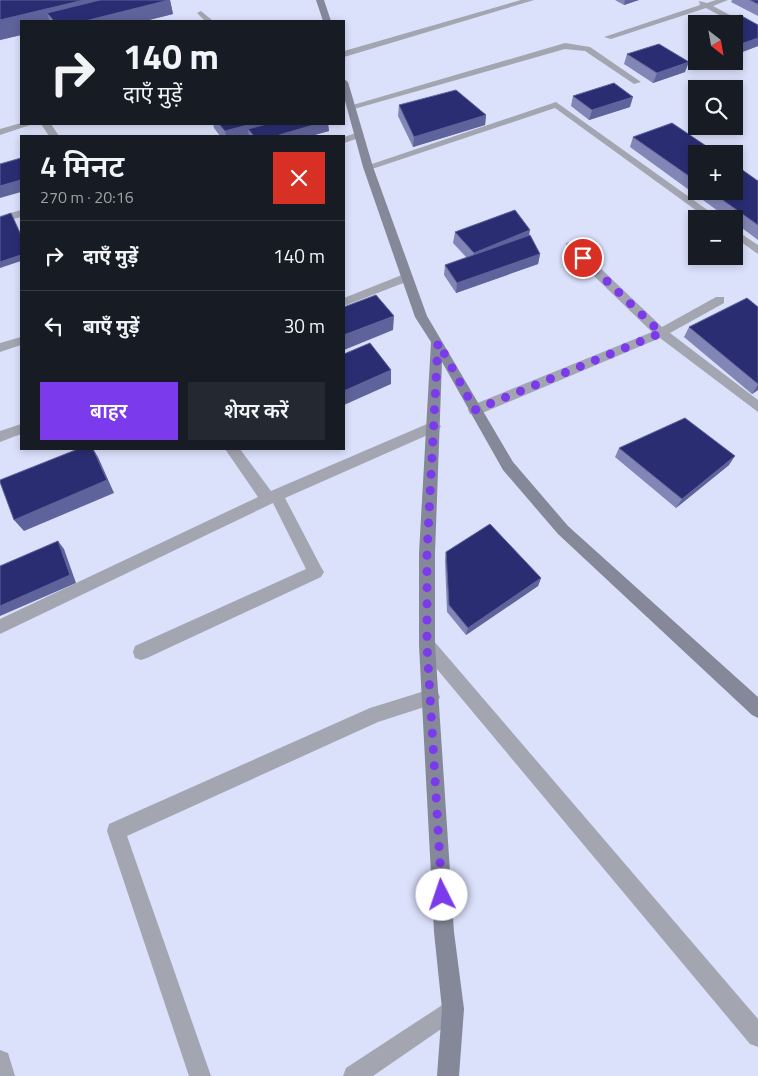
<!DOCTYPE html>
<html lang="hi">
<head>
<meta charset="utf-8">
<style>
	:root { --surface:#171b24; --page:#242831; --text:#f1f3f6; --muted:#9ea1a6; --line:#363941; --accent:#7c3aed }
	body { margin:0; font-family:"Titillium Web","Noto Sans Devanagari",sans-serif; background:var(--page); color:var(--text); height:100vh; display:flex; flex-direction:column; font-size:19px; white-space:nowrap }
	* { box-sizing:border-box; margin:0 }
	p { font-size:16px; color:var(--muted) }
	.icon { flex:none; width:28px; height:28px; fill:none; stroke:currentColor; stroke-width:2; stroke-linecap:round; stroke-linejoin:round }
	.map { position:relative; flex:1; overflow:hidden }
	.side { position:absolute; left:20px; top:135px; width:325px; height:315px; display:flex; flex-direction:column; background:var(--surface); border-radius:0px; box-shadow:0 2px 8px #0003 }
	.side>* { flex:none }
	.banner { position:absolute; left:20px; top:20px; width:325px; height:105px; border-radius:0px; box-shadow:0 2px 8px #0003; background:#171b24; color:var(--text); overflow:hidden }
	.needle { width:32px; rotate:149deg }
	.controls { position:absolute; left:688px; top:15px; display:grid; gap:10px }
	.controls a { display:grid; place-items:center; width:55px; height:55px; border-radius:0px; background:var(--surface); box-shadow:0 2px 8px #0003; font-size:25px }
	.pin { position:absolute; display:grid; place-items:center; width:42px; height:42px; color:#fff; margin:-21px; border:2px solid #fff; border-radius:50%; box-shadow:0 1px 5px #0007 }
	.me { position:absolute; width:55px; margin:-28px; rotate:356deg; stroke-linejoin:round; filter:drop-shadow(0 0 4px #0008) }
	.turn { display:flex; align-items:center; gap:18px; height:105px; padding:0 20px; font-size:22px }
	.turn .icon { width:65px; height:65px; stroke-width:2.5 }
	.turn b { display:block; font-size:35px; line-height:42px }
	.round { display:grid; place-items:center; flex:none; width:52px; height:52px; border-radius:0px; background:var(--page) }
	.summary { display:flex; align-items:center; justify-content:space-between; height:85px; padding:0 20px }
	h1 { font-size:30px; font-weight:600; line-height:38px }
	.cta { display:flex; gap:10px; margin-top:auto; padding:10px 20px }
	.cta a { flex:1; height:58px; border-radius:0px; background:var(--accent); color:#fff; font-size:20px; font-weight:600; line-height:58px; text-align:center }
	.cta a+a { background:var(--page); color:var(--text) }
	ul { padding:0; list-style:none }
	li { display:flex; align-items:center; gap:15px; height:70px; padding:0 20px; border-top:1px solid var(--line) }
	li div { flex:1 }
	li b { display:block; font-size:19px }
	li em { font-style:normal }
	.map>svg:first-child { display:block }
</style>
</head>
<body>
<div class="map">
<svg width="758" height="1076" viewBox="0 0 758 1076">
	<rect width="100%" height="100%" fill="#dbe0fb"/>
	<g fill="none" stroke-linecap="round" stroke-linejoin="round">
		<!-- street -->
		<path fill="#a3a5b1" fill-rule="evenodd" d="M521 0H534L344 57V51Z
			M716 0H728L713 6 758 30V36L706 8 611 39 604 37 700 5 699 1 707 3Z
			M201 11 213 21H205L197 13Z
			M565 43 590 47 641 82 634 84 585 51 565 49 354 109 346 107Z
			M556 102 720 219H708L555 108 372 169 363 167Z
			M21 123 33 124 0 135V129Z
			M41 124H51L59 136H49Z
			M359 132 364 135 362 137 344 143V137Z
			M21 210V217L0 223V216Z
			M734 229 758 245V254L734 237Z
			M570 242 574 243 662 327 716 297H724V303L670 333 758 400V412L660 338 480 414H470L468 410 470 406 652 332 566 249V243Z
			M407 273 411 274V280L344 306V298Z
			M21 337V345L0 352V343Z
			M434 421 441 426 439 430 285 498 321 567 324 572 321 577 147 658 141 660 135 658 133 652 135 646 306 569 273 503 0 634V619L258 497 225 449H240L271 491Z
			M21 424V434L0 442V431Z
			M427 637 433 640 758 1019V1047L750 1044 421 650 419 645 421 640Z
			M431 689 437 691 440 697 437 703 378 722 127 836 211 1076H189L107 831 109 824 370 708Z
			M453 998 460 1002 464 1009 460 1016 373 1076H343L346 1068Z
			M0 1050 8 1053 15 1076H0Z"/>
		<!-- secondary -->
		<path fill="#858899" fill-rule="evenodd" d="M316 0H324L331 21H323Z
			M344 79 348 82 373 167 427 316 513 462 568 526 758 697V718L752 715 558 534 503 470 442 362 435 553V645L454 932 464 1009 459 1076H437L442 1009 434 932 419 645V553L431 342 415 317 363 167 344 97Z"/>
	</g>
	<!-- wall -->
	<path fill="#8286b6" d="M0 0H170L173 14 145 21H21V35L0 40Z
		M615 0H639L624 5Z
		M732 0H758V16L731 2Z
		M734 24 758 25V46L737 54 734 51Z
		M627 54 685 72 653 83 624 64Z
		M573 96 630 107 589 120 571 106Z
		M399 105 486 115 485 125 413 147 398 116Z
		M213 124H328L329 131 311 136H220L214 128Z
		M633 137 696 154V191H734L758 181V240L734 222V219H729L630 147Z
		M455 232 529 236 540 254 538 264 456 293 444 275 445 265 467 258 453 243Z
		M758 307V390L752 394 684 337 689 327Z
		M619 448 729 465 676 508 615 457Z
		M446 552 541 578 538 586 466 635 447 612 445 560Z"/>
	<!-- shaded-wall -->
	<path fill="#5f639b" d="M84 0H133L47 13 50 21H21V35L0 40V20Z
		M170 0 173 14 145 21H85Z
		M625 0H639L624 5Z
		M758 38V46L737 54 741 44Z
		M689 62 685 72 653 83 657 73Z
		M633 97 630 107 589 120 592 110Z
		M486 115 485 125 413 147 414 137Z
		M251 124H302L248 129 249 136H226L225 131Z
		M317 124H328L329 131 311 136H279V135Z
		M21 180V192L0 198V186Z
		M530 230 528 241 472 264 474 253Z
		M540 254 538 264 456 293 457 283Z
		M21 255V261L0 268V262Z
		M394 316 393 330 344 350V335Z
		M391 370V384L344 405V391Z
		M758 384V390L752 394Z
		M93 449 98 457 114 493 24 531 14 520Z
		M735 456 729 465 676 508 682 499Z
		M58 541 64 549 76 583 0 616V606Z
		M541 578 538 586 466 635 468 628Z"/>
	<!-- building -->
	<path fill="#2a2d72" stroke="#5f639b" d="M0 0H84L0 20Z
		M100 0H169L85 21H54L47 13Z
		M750 0H758V4Z
		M740 15 758 25V38L741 44 734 39V24H715Z
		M659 44 689 62 657 73 627 54Z
		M614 83 633 97 592 110 573 96Z
		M456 90 486 115 414 137 399 105Z
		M672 123 718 154H696V181L633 137Z
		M219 124H251L225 131Z
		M267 124H317L279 135V136H254L248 129Z
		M21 158V180L0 186V164Z
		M734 164 758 181V225L710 191H734Z
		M515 210 530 230 474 253 455 232Z
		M11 213 21 235V255L0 262V217Z
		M530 235 540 254 457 283 445 265Z
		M376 295 394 316 344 335V307Z
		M747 298 758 307V384L689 327Z
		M370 343 391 370 344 391V354Z
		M685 418 735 456 682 499 619 448Z
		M78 449H93L107 480 14 520 0 482V480Z
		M490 524 541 578 468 628 449 605 446 552Z
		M58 541 70 575 0 606V566Z"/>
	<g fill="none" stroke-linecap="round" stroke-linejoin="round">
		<!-- route -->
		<path stroke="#7c3aed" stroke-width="9" stroke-dasharray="0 16.2" d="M442 895 427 645V553L438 342 475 410 661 333 583 258"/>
	</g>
</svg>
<div class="controls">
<a><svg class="needle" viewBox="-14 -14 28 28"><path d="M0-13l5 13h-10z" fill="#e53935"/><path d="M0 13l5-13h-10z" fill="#9ea1a6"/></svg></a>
<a><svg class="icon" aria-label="search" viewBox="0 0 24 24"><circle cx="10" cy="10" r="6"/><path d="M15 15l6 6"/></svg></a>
<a>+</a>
<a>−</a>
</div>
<div class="pin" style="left:583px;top:258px;background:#d93025"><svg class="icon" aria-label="arrive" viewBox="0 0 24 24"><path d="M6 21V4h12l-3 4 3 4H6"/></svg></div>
<svg class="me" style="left:442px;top:895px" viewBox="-20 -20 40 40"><circle r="19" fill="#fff"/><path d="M0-13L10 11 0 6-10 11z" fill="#7c3aed"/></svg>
<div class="banner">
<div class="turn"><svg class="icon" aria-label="right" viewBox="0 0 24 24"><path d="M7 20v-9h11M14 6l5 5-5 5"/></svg><div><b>140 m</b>दाएँ मुड़ें</div></div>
</div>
<section class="side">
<div class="summary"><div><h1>4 मिनट</h1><p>270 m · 20:16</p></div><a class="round" style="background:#d93025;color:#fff"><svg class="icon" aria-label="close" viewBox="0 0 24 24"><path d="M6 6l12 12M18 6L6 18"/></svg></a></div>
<ul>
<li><svg class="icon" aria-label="right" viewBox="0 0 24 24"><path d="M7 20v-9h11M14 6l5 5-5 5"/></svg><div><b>दाएँ मुड़ें</b></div><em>140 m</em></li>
<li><svg class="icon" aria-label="left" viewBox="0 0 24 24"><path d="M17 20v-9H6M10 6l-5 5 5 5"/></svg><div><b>बाएँ मुड़ें</b></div><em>30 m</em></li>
</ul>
<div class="cta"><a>बाहर</a><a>शेयर करें</a></div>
</section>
</div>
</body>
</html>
